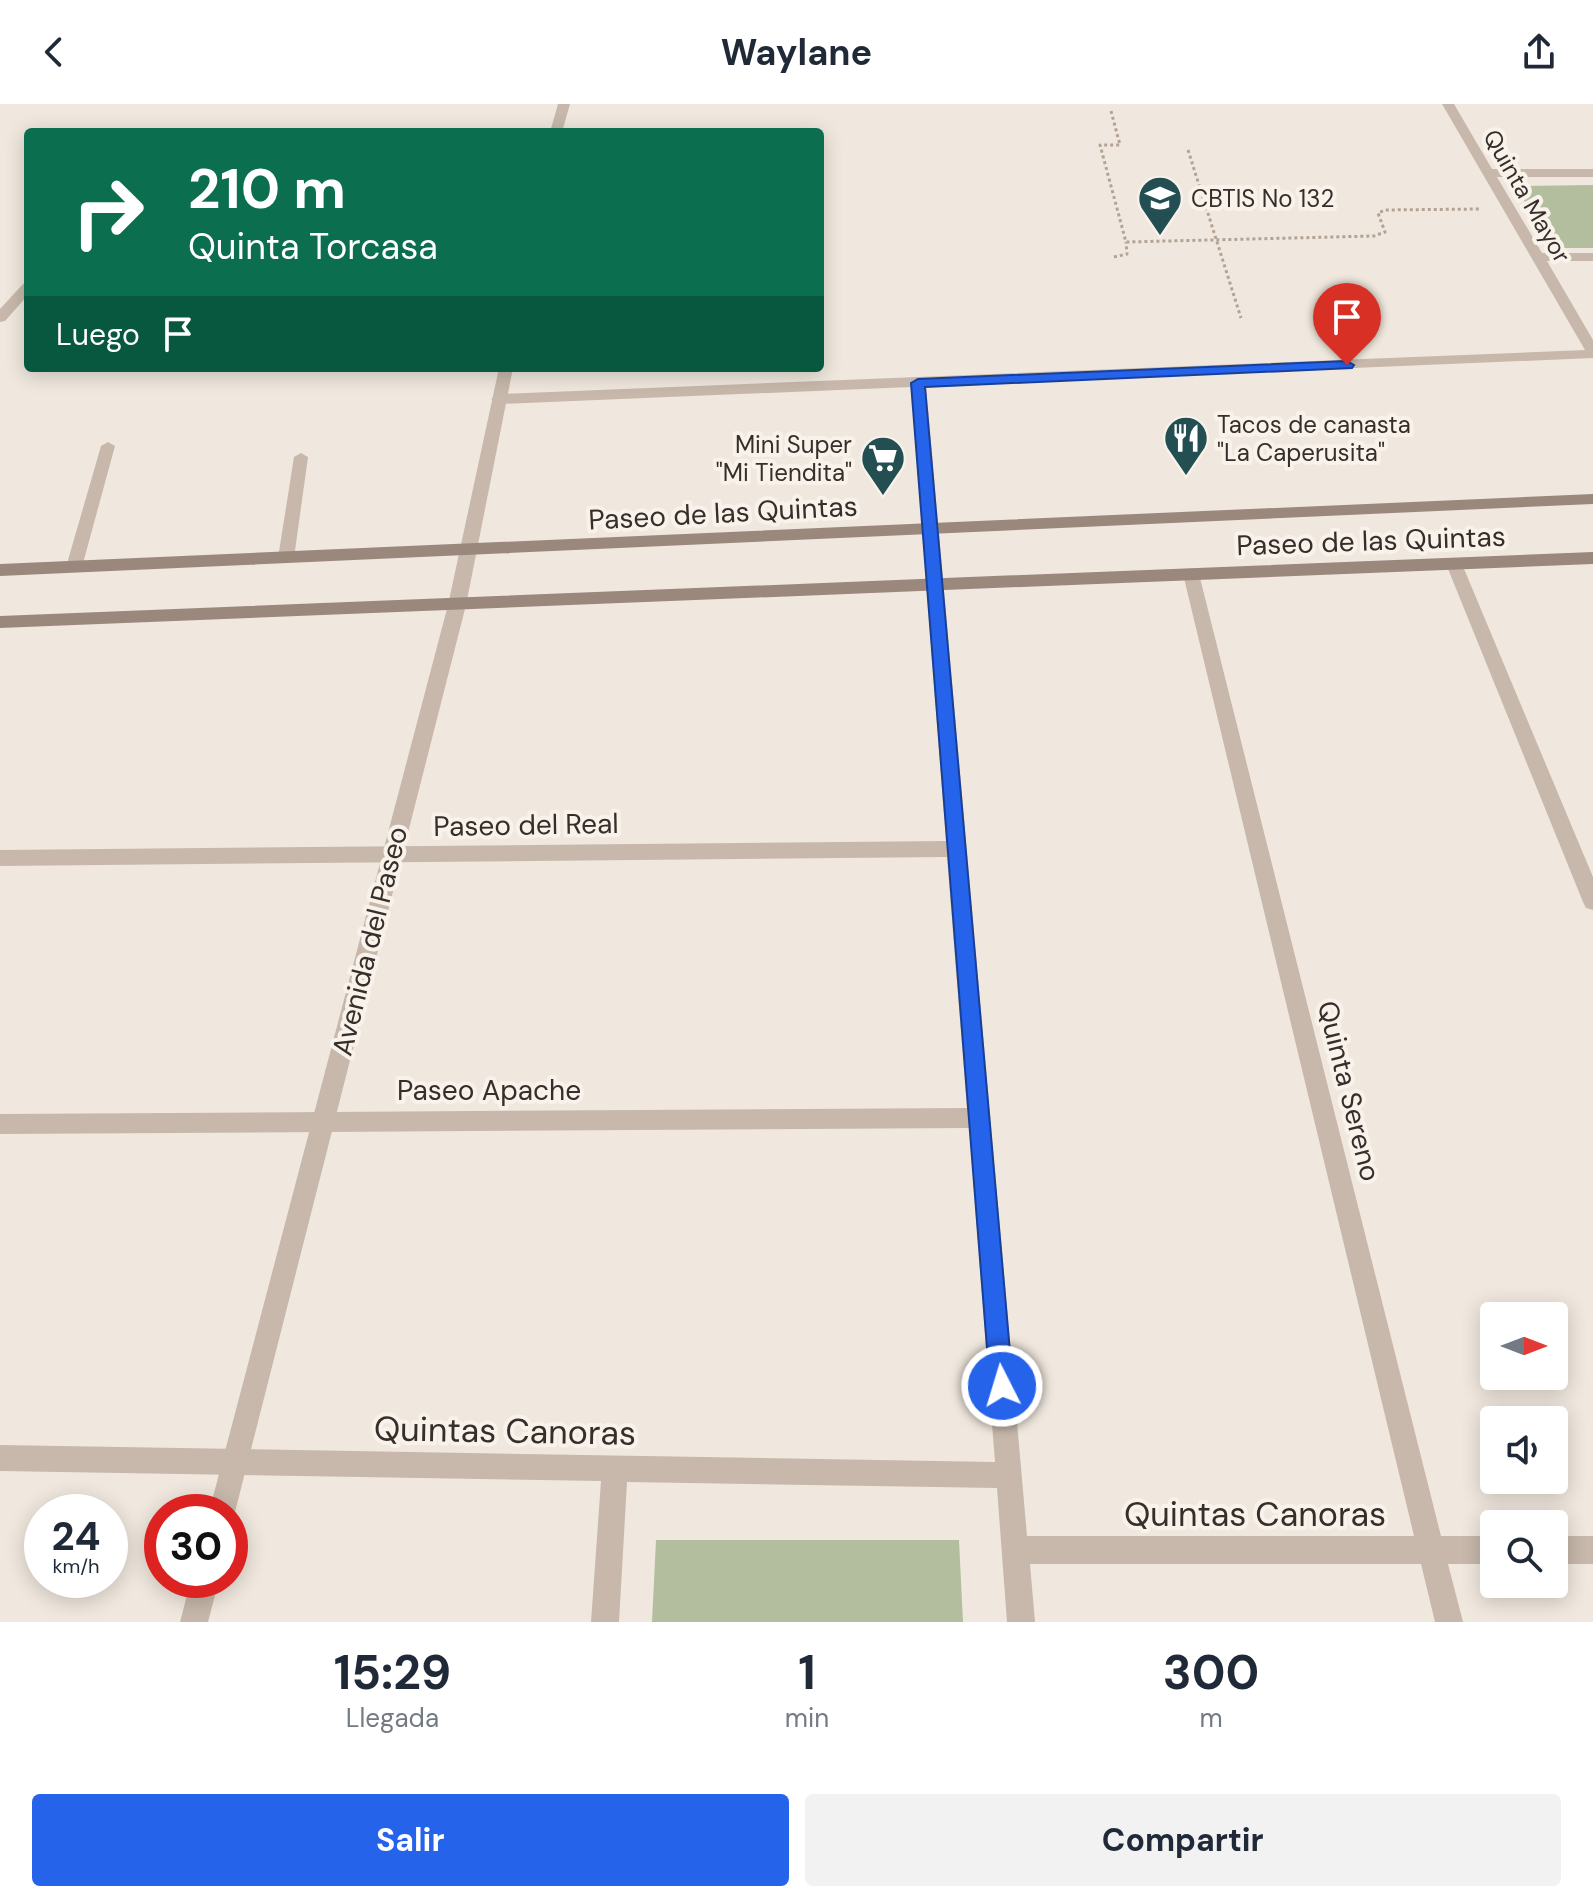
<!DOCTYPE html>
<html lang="es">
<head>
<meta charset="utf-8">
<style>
	:root { --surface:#fff; --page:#f2f2f3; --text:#1f2937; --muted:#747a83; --accent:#2563eb }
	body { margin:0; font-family:"DM Sans",sans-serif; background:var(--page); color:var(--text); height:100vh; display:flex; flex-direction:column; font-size:30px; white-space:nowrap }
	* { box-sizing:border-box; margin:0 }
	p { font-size:26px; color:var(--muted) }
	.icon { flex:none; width:44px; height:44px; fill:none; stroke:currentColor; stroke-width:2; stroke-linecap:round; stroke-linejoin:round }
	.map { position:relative; height:1518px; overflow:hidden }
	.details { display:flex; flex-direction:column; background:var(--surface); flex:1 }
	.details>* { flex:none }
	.banner { position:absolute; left:24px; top:24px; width:800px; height:244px; border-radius:8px; box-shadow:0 4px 20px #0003; background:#0b6e4f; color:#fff; overflow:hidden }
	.needle { width:52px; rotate:90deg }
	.controls { position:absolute; left:1480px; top:1198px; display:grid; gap:16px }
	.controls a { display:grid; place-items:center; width:88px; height:88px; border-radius:8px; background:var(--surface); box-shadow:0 4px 20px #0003; font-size:40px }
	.speed { position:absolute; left:24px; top:1390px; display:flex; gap:16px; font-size:40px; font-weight:700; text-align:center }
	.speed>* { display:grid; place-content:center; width:104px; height:104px; border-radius:50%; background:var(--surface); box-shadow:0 4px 20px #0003; line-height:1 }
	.speed small { font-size:20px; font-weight:400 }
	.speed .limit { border:12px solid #d22; background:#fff; color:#111 }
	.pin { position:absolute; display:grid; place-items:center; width:68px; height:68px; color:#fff; margin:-82px -34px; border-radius:50% 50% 50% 0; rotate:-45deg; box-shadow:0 0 8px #0007 }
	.pin .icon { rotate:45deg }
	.me { position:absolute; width:88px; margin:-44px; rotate:355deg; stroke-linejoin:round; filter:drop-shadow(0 0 6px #0008) }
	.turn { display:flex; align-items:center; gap:28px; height:168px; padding:0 32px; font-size:36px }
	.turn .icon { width:104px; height:104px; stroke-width:2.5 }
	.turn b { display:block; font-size:56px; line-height:68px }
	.then { display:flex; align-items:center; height:76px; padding:0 32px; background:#0003; gap:16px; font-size:30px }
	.eta { display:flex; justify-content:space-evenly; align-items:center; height:136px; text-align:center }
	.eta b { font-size:48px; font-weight:700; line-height:56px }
	.cta { display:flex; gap:16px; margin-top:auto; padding:16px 32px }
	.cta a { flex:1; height:92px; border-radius:8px; background:var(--accent); color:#fff; font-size:32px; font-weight:700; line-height:92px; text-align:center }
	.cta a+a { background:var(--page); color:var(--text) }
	header { display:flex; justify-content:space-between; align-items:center; height:104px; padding:0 32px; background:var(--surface); font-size:36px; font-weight:700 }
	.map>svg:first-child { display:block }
</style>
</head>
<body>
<header><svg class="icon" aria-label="back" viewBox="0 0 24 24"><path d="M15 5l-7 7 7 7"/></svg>Waylane<svg class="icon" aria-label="share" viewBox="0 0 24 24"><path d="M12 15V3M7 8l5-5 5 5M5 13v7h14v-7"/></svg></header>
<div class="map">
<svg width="1593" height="1518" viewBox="0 0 1593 1518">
	<rect width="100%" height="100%" fill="#f0e8de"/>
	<!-- green -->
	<path fill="#b3be9f" d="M1593 81V144H1554L1515 82Z
		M656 1436H959L963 1518H652Z"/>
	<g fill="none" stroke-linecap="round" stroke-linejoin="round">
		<!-- path -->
		<path stroke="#b3a395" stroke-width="3" stroke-dasharray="3 3" stroke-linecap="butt" d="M1111 7 1120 41H1100L1126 138 1374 132 1385 128 1378 109 1385 106 1480 105
			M1188 46 1241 214
			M1114 153 1127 150 1126 138"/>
		<!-- service -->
		<path fill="#c7b8ab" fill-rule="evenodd" d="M108 338 115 342 82 463 74 468 66 463 101 342Z
			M301 349 308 353 294 454 286 459 278 454 294 353Z"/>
		<!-- minor -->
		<path fill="#c7b8ab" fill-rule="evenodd" d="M1442 0H1454L1492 65H1593V73H1497L1542 149H1593V157H1547L1593 236V254L926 282 1027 1432H1414L1183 470 1191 464 1199 470 1441 1432H1494V1460H1448L1463 1518H1435L1421 1460H1030L1035 1518H1007L997 1384 627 1378 619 1518H591L601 1377 0 1367V1341L995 1358 969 1024 0 1030V1010L967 1004 947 753 0 762V746L946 737 911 283 499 300 491 295 499 290 1585 246Z
			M28 179V191L5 217 0 218V205L23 180Z
			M1454 454 1462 460 1593 773V806L1586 804 1583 798 1446 460Z
			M1554 1432H1593V1460H1554Z"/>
		<!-- tertiary -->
		<path fill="#c7b8ab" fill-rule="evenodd" d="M558 0H570L562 28H550Z
			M499 264H513L466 501 235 1408 230 1418V1408H209L448 501Z
			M191 1476H219L208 1518H180Z"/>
		<!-- secondary -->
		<path fill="#9b887d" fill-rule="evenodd" d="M1593 390V400L0 472V460Z
			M1593 448V460L0 524V512Z"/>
	</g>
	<!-- route -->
	<path fill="#2563eb" stroke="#184099" stroke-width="2" d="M1347 257 1354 261 1352 264 925 283 1013 1282 1010 1290 1002 1293 993 1290 990 1282 911 279 918 275Z"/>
	<!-- icons -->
	<defs>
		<g id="school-pin" transform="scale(2.3)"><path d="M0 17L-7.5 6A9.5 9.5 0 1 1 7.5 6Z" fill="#234f53" stroke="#f8f2ea"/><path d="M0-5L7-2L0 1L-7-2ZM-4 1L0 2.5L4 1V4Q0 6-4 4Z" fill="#fff"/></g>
		<g id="restaurant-pin" transform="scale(2.3)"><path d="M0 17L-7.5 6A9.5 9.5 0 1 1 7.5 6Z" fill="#234f53" stroke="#f8f2ea"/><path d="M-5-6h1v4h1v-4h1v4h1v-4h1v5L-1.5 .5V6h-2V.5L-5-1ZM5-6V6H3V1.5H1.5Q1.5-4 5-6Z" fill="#fff"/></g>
		<g id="supermarket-pin" transform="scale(2.3)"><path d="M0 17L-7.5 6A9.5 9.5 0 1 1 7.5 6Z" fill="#234f53" stroke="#f8f2ea"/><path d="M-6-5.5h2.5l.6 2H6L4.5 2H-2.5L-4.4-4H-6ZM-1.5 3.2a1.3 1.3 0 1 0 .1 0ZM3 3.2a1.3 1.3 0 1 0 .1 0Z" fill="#fff"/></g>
	</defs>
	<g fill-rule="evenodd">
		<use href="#school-pin" x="1160" y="94"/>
		<use href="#restaurant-pin" x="1186" y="334"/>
		<use href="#supermarket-pin" x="883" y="354"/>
	</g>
	<g text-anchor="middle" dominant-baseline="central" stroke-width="8" stroke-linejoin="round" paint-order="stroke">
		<!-- far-street labels -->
		<g font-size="24" fill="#362e2a" stroke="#f8f2ea">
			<text transform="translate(1527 92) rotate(60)">Quinta Mayor</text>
		</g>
		<!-- far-poi labels -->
		<g font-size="24" fill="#362e2a" stroke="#f8f2ea" text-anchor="start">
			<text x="1191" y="94">CBTIS No 132</text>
			<text x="1217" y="320">Tacos de canasta<tspan x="1217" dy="28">"La Caperusita"</tspan></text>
			<text x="852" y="340" text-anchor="end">Mini Super<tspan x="852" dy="28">"Mi Tiendita"</tspan></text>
		</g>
		<!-- street labels -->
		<g font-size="28" fill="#362e2a" stroke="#f8f2ea">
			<text transform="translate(723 409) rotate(-3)">Paseo de las Quintas</text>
			<text transform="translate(1371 437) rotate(-2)">Paseo de las Quintas</text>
			<text transform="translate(526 721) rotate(-1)">Paseo del Real</text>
			<text transform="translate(370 837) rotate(-76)">Avenida del Paseo</text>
			<text x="489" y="986">Paseo Apache</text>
			<text transform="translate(1349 987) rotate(76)">Quinta Sereno</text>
		</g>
		<!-- near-street labels -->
		<g font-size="34" fill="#362e2a" stroke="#f8f2ea">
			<text transform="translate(505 1327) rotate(1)">Quintas Canoras</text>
			<text x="1255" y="1410">Quintas Canoras</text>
		</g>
	</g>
</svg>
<div class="controls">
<a><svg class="needle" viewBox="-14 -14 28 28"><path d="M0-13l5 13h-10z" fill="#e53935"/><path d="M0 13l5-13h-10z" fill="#747a83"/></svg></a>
<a><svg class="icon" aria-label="sound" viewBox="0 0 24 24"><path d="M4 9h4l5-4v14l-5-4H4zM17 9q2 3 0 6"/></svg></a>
<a><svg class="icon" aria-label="search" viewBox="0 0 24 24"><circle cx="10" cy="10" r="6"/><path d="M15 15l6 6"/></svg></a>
</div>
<div class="speed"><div>24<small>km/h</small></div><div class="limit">30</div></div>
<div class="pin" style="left:1347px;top:261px;background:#d93025"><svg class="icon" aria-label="arrive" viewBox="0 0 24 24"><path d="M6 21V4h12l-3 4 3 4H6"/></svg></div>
<svg class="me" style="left:1002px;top:1282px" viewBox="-20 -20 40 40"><circle r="17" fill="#2563eb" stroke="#fff" stroke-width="3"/><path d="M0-11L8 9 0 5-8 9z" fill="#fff"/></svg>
<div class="banner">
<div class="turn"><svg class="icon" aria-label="right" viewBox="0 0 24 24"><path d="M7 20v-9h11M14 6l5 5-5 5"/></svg><div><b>210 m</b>Quinta Torcasa</div></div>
<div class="then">Luego<svg class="icon" aria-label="arrive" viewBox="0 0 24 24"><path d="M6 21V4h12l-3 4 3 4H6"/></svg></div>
</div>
</div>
<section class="details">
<div class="eta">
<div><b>15:29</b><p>Llegada</p></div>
<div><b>1</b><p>min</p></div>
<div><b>300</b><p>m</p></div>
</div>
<div class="cta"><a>Salir</a><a>Compartir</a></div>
</section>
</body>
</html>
